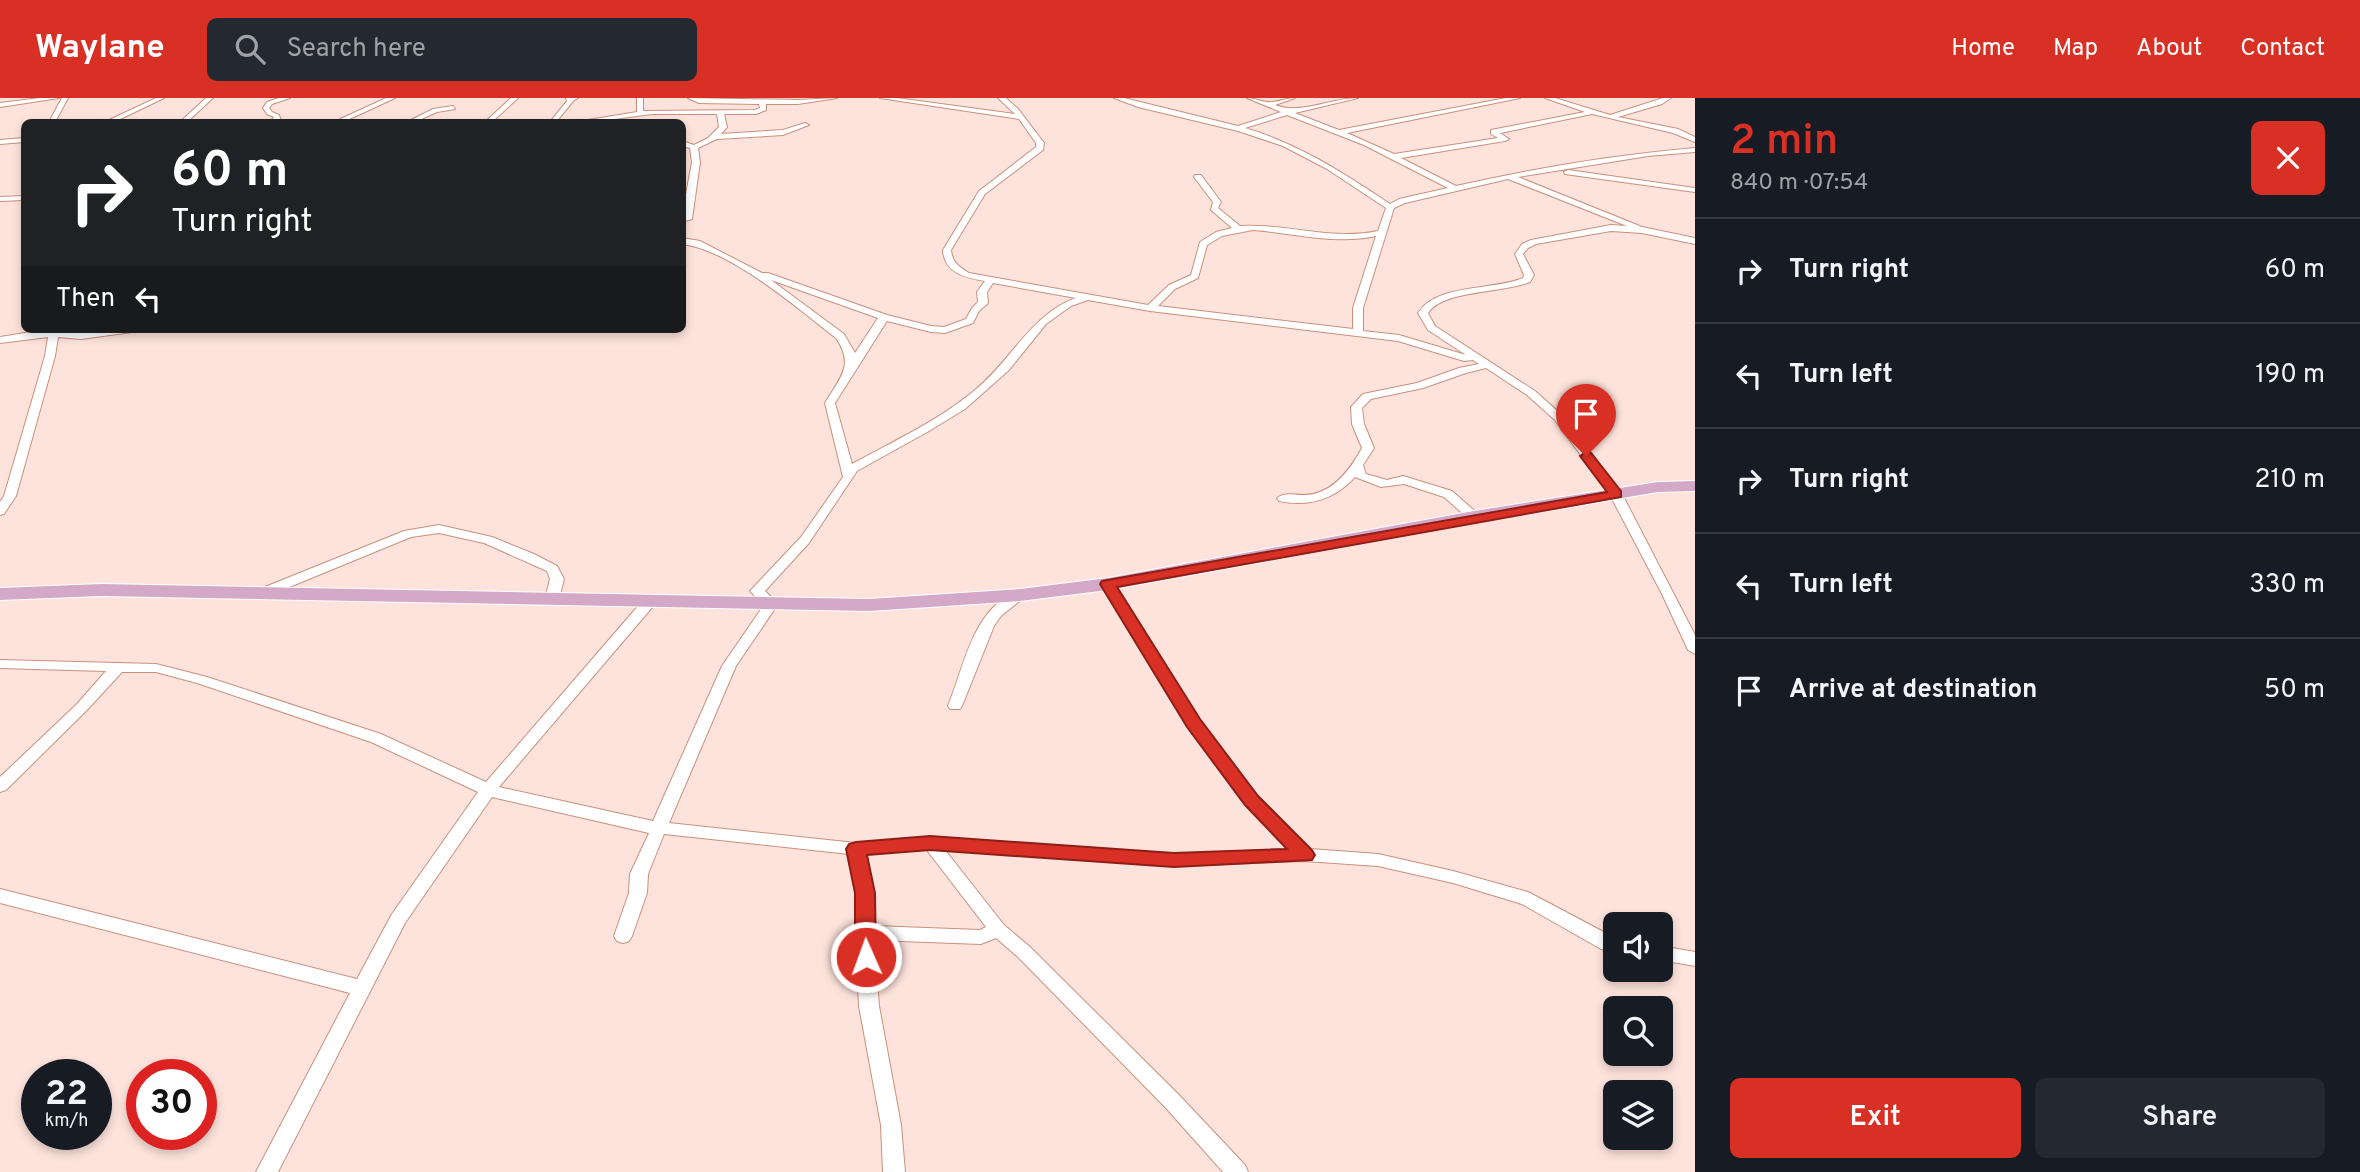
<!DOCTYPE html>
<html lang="en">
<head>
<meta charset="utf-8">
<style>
	:root { --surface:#171b24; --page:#242831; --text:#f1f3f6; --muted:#9ea1a6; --line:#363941; --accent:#d93025 }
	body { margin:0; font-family:Overpass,sans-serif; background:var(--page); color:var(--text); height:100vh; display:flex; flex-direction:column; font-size:26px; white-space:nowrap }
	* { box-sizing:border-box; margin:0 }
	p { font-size:23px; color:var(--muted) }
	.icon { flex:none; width:38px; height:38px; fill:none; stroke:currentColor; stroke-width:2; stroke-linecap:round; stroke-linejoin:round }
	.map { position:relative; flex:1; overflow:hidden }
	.side { display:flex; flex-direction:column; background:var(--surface); width:665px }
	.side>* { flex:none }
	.banner { position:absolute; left:21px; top:21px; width:665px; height:214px; border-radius:10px; box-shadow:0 4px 10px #0003; background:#202124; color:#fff; overflow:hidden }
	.controls { position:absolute; left:1603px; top:814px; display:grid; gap:14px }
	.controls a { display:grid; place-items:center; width:70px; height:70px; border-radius:10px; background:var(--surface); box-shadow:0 4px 10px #0003; font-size:35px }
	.speed { position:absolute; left:21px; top:961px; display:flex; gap:14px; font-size:35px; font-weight:700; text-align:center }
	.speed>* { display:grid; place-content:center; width:91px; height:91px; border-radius:50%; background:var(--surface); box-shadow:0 4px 10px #0003; line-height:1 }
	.speed small { font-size:18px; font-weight:400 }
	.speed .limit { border:10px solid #d22; background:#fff; color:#111 }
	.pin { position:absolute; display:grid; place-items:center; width:60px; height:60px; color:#fff; margin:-72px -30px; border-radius:50% 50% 50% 0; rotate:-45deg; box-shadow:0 0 7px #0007 }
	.pin .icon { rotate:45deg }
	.me { position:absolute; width:77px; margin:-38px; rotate:358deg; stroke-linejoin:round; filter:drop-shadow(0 0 5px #0008) }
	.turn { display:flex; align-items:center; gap:24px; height:147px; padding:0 35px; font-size:32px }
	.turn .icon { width:91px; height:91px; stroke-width:2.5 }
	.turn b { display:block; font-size:49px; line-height:60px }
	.then { display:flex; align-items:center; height:66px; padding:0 35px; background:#0003; gap:14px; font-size:26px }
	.round { display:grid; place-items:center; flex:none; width:74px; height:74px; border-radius:10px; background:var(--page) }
	.overview { display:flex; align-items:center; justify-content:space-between; height:119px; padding:0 35px }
	h1 { font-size:42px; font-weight:600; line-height:52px; color:var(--accent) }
	.cta { display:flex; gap:14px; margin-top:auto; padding:14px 35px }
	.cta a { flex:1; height:80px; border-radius:10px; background:var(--accent); color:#fff; font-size:28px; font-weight:600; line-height:80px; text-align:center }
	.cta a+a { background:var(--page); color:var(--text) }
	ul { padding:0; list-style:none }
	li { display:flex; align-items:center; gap:21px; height:105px; padding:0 35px; border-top:2px solid var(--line) }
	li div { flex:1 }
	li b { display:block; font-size:26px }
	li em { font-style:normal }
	header { display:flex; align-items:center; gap:42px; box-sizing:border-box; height:98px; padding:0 35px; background:var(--accent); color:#fff }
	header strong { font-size:33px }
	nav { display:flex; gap:38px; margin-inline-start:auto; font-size:24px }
	.search { width:490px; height:63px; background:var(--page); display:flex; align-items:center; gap:18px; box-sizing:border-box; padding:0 24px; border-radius:10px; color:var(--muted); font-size:26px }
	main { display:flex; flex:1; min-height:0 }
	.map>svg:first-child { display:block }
</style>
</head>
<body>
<header>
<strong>Waylane</strong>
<div class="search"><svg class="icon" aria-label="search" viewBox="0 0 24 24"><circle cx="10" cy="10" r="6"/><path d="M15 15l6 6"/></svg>Search here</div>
<nav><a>Home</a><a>Map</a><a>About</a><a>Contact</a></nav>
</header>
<main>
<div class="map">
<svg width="1695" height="1074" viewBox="0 0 1695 1074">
	<rect width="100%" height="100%" fill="#fde3db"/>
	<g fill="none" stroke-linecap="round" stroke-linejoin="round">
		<!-- minor casing -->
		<g stroke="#cb907c" stroke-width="2">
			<path id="minor" d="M40 0H59L0 9V5Z
				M62 0H68L55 24H49Z
				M156 0H164L114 24H105Z
				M206 0H213L187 24H180Z
				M279 0H290L272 6 269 10 272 14 279 17 281 23 270 24 274 19 267 16 263 10 267 4Z
				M386 0H395L343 24H334Z
				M511 0H518L492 24H485Z
				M566 0H578L574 2 556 24H550L567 3Z
				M637 0H643V13L755 12 760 10 759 6 699 5 688 0 798 2 837 0 798 6H766V12L756 16H724L727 29 721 36 783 32 805 25 809 27 783 37 717 41 698 50 700 64 692 121 682 124V118L692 64 690 50 682 48V43L694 47 708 40 719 29 717 16H652L592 24H576L637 14Z
				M880 0H897L1015 16 998 0H1006L1019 12 1044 45 1043 52 985 96 951 152C952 164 959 169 969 175L1148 207 1169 187 1191 177 1200 144 1216 134 1232 130 1211 112 1213 104 1194 79 1195 77H1201L1221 104 1218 110 1240 128C1287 125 1331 143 1378 133L1386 110 1327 71 1283 48 1238 33 1138 9 1114 0H1124L1238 28 1281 14 1247 0C1255 0 1263 5 1271 4 1279 4 1286 0 1295 0L1275 7C1301 17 1331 0 1358 0L1295 15 1339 32 1506 0H1520L1347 35 1394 56 1498 40 1491 36V32L1585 14 1545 0H1555L1610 17 1663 0H1671L1662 6 1618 19 1678 31 1695 39V44L1673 35 1592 16 1500 35 1509 41 1505 43 1401 60 1456 88C1535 70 1615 57 1695 50V54L1648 58 1518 79 1642 129 1695 140V146L1642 135 1611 133 1536 146 1528 150 1523 156 1534 177 1530 184C1504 195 1442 192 1428 215L1435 228 1535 293 1563 318 1622 396 1695 537V556L1688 552 1662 496 1610 397 1555 322 1527 297 1486 270 1466 275 1423 290 1371 301 1362 310 1364 326 1374 350 1363 367 1366 376 1387 382 1403 378 1452 393 1478 416 1480 419 1478 422H1470L1444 399 1404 386 1381 389 1355 379C1334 402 1309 409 1279 403L1277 400C1284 394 1294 397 1304 397 1332 397 1350 372 1362 350L1352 326 1351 309 1363 296 1417 285 1459 270 1479 266 1473 262 1464 263 1398 243 1150 213 1088 202 1071 208 1046 226 1009 272 965 311 929 333 857 373 809 445 765 493 778 506 736 568 669 725 856 745 930 739 1174 756 1289 751 1246 706 1188 629 1101 486 1108 482 1115 486 1199 622 1258 698 1310 751 1378 756 1453 773 1528 794 1615 840V854L1601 851 1522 806 1453 785 1378 768 1305 763 1174 768 945 752 1004 827 1030 849 1179 997 1245 1067 1248 1074H1223L1165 1009 1018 859 996 840 981 846 874 842 879 908 901 1027 905 1074H883L881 1027 859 908 855 835 856 795 849 756 664 736 648 776 647 795 632 838 629 843 623 845 617 843 614 838 629 795 630 776 649 735 492 699 405 825 278 1074H256L350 895 0 805V791L357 881 392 816 478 694 371 644 197 585 156 574H122L87 612 6 692 0 694V679L77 606 106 573 0 570V562L156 566 207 579 381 636 486 684 645 500 650 499 657 503 655 506 499 689 653 723 722 568 764 507 750 493 801 439 843 379 825 305C840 279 855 268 836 240 797 210 731 152 682 146V140L700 143 762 175H768L887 217 931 228 944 229 966 221 972 210 978 204 977 194 985 183C966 180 944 175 943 152L979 93 1036 49V45L1019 21ZM1287 17 1364 47 1448 90 1399 101 1390 106C1343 75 1300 46 1245 30ZM1508 81 1627 128 1611 127 1531 142 1522 146 1515 156 1524 177 1523 180C1492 193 1437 185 1418 215L1428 232 1466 257 1399 237 1363 233V210L1394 110 1405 105ZM1253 132C1295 135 1335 147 1376 138L1353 210V231L1158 208 1175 191 1198 180 1207 147 1222 138ZM771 182 878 220 855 255 844 236ZM993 185 1076 200C1031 216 1011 263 975 292 938 323 894 343 852 366L835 305 887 223 931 234 945 235 973 225 979 213 988 205 987 194ZM926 751 986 829 980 832 873 828 874 795 866 756Z
				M453 8 455 11 437 14 415 24H407L433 11Z
				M24 40V44L0 46V42Z
				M1568 72 1695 90V94L1565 76 1564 74Z
				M24 98V102L0 103V99Z
				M49 231 81 235 110 231H137L132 234 81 241 58 239 55 258 16 398 4 416 0 417V404L4 398 45 258 48 239 0 245V239Z
				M439 427 492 439 534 456 557 468 564 481 559 501 552 505 545 501 550 481 547 473 484 445 439 435 411 439 265 499H255L253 496 255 493 404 433Z
				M1020 493 1027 497 1001 518 994 528 962 608 960 611H950L948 608C964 570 973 507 1020 493Z
				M1661 848 1695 854V868L1661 862Z"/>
		</g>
		<!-- primary casing -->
		<g stroke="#fff" stroke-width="2">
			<path id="primary" d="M1695 383V393L1658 394 1474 425 1108 492 1020 503 869 513 101 498 0 502V490L101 486 869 501 1020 491 1108 480 1474 413 1658 384Z"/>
		</g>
		<!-- minor -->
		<use href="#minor" fill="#fff" fill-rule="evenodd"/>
		<!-- primary -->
		<use href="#primary" fill="#d4a9c7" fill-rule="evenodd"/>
	</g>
	<!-- route -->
	<path fill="#d93025" stroke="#8d1f18" stroke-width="2" d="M1586 354 1591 355 1621 393V399L1117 489 1200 621 1258 698 1312 752 1315 757 1312 762 1174 769 930 752 867 757 875 795 876 859 873 865 866 868 858 865 855 859V795L846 751 849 746 856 744 930 738 1174 755 1287 751 1245 707 1187 629 1100 486 1102 483 1607 394 1580 358Z"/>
</svg>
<div class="controls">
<a><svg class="icon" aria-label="sound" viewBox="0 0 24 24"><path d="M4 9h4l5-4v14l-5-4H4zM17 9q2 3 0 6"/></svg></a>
<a><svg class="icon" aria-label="search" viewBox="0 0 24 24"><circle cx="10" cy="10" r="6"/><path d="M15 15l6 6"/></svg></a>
<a><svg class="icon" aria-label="layers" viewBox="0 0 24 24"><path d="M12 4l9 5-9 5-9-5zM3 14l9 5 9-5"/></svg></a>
</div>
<div class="speed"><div>22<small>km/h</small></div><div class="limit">30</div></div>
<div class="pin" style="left:1586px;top:358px;background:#d93025"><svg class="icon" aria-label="arrive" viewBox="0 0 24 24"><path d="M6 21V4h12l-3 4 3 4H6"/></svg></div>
<svg class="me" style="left:866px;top:859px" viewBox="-20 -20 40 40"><circle r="17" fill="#d93025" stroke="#fff" stroke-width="3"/><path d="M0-11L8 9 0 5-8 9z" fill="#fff"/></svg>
<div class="banner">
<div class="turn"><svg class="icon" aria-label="right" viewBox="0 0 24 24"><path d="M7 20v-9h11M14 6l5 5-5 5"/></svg><div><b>60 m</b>Turn right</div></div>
<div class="then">Then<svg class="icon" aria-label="left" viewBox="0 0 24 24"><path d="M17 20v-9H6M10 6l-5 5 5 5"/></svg></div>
</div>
</div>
<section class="side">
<div class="overview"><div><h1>2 min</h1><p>840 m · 07:54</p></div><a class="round" style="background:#d93025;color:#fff"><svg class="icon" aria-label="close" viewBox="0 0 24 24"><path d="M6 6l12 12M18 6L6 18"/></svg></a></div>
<ul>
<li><svg class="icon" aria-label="right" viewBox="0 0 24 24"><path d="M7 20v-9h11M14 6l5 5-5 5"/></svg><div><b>Turn right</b></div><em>60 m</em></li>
<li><svg class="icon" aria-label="left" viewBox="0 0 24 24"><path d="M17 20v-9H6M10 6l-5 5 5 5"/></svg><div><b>Turn left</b></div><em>190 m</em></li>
<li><svg class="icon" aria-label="right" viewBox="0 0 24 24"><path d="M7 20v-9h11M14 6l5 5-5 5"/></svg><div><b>Turn right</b></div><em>210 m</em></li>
<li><svg class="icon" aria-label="left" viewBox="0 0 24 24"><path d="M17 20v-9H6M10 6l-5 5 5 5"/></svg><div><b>Turn left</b></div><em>330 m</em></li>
<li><svg class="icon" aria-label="arrive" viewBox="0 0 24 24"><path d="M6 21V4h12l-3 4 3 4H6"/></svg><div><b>Arrive at destination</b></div><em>50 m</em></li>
</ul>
<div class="cta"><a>Exit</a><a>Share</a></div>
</section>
</main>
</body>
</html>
